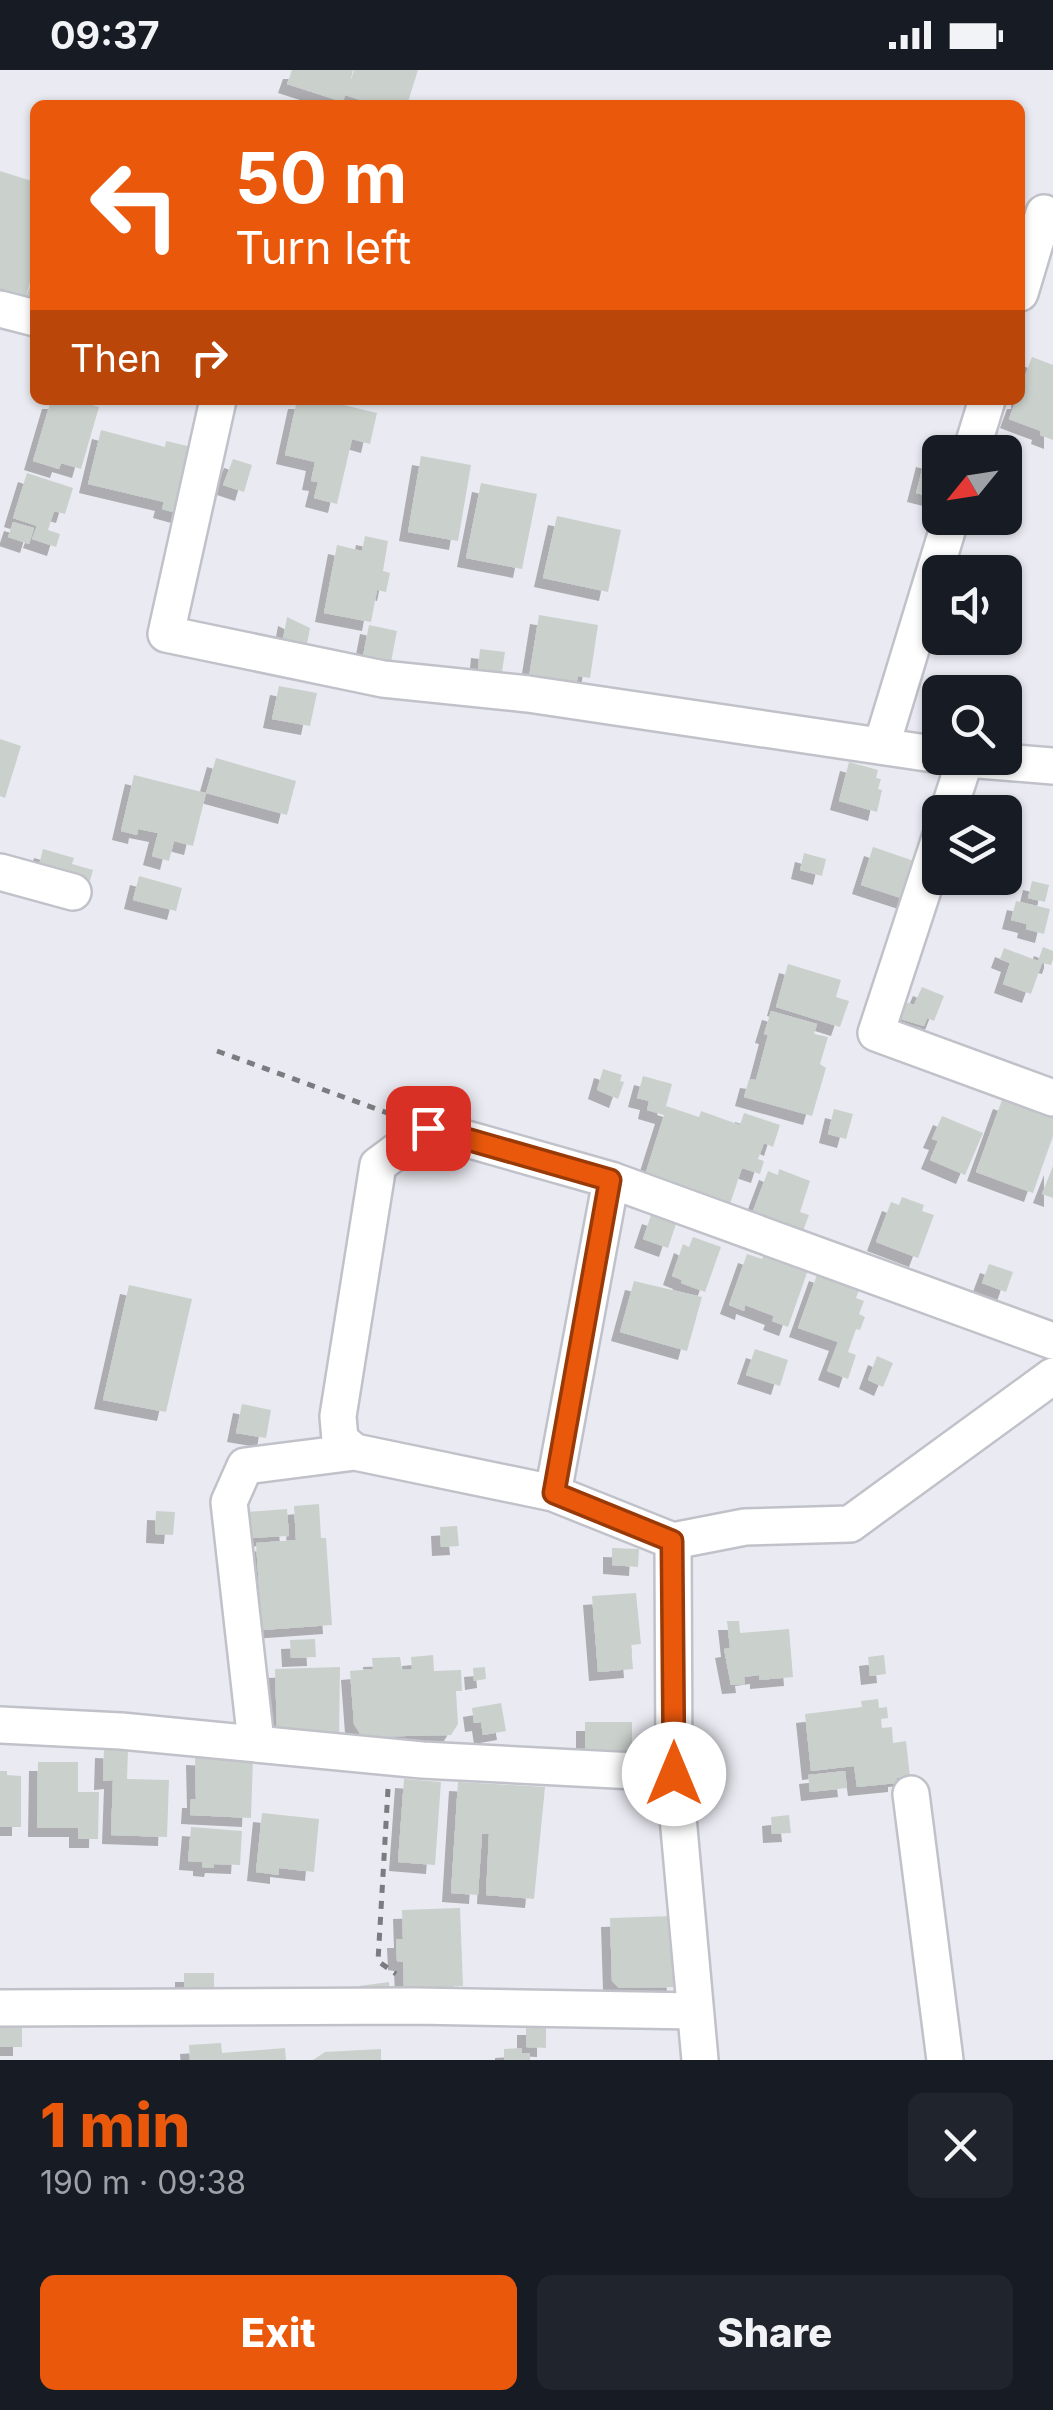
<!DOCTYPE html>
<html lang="en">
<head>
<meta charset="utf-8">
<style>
	:root { --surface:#171b24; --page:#20242c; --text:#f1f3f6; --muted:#9ea1a6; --accent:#ea580c }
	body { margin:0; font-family:Inter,sans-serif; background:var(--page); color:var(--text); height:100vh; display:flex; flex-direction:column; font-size:38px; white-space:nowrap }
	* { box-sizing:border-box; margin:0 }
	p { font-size:32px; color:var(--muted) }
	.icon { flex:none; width:55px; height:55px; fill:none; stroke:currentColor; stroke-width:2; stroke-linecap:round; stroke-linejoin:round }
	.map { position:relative; height:1990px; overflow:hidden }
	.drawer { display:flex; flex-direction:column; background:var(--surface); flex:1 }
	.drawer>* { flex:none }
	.banner { position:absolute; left:30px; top:30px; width:995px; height:305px; border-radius:15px; box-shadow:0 2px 8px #0004; background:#ea580c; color:#fff; overflow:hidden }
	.needle { width:65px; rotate:240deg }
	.fabs { position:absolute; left:922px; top:365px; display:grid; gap:20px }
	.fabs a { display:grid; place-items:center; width:100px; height:100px; border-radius:15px; background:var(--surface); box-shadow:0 2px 8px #0004; font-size:50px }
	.pin { position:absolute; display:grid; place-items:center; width:85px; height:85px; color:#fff; margin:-42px; border-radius:20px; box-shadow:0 5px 15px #0006 }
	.me { position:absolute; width:110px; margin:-55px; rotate:0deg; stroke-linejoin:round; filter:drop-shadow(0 0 8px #0008) }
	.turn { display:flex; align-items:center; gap:35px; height:210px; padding:0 40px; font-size:45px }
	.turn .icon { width:130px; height:130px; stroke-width:2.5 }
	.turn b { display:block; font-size:70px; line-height:85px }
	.then { display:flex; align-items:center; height:95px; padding:0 40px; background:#0003; gap:20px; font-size:38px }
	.round { display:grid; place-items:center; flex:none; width:105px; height:105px; border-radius:15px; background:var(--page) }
	.headline { display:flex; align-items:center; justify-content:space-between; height:170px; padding:0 40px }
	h1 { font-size:60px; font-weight:800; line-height:75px; color:var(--accent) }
	.primary-button { display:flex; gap:20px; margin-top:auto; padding:20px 40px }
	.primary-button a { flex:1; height:115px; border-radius:15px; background:var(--accent); color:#fff; font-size:40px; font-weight:800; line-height:115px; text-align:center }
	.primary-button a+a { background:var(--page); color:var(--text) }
	.status { display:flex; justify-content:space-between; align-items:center; height:70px; padding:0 50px; background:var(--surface); direction:ltr }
	.status svg { height:28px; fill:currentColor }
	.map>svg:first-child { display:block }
</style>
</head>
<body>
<div class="status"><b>09:37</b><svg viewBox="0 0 49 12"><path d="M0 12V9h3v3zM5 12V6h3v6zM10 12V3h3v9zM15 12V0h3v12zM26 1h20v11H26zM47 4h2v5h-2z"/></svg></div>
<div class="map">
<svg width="1053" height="1990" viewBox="0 0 1053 1990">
	<defs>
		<filter id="shadow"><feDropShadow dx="-9" dy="9" stdDeviation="0" flood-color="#0004"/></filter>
	</defs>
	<rect width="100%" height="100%" fill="#eaeaf2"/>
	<!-- building -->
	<path fill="#cad1cc" filter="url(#shadow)" d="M292 0H353L350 13 354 0H418L407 35H375L345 25 343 32 287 14Z
		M0 101 35 112V196L26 226 0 218Z
		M35 204V236L24 232Z
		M1032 287 1053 295V370L1040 365 1041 361 1009 349 1016 330H1020V319Z
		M51 330H76L99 337 81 399 61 393 59 399 33 391Z
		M297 330H323L377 343 370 374 352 369 337 434 314 428 318 412 311 411 315 392 285 385Z
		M101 360 165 377 166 371 196 378 180 444 162 439 164 432 88 414Z
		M421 386 471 395 458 471 408 462Z
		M925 388 940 392V429L916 423Z
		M233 389 252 395 244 422 223 415Z
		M27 403 73 418 65 444 54 441 48 460 60 464 56 477 32 469 37 456 13 448Z
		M481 413 537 424 522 499 466 488Z
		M557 446 621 460 608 522 543 508Z
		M13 452 34 458 29 474 8 467Z
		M365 466 388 471 383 501 390 503 386 522 377 520 371 552 324 543 337 475 362 481Z
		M539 545 598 555 590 608 578 606 576 615 529 607Z
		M287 547 310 558 307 574 283 569Z
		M369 555 397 561 391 592 363 586Z
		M480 579 505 582 502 602 478 599Z
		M279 616 317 623 310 656 272 649Z
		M0 669 21 676 5 728 0 726Z
		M216 688 296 711 287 745 206 723Z
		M849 692 878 700 876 708 881 709 878 719 882 720 877 742 839 731Z
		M134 705 206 723 193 776 174 771 169 791 152 786 158 763 138 759 137 765 121 761Z
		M873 777 923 794 907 830 861 815Z
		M43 779 74 788 72 794 93 800 89 814 38 799Z
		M804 783 826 789 822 806 800 800Z
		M139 806 182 818 176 841 133 830Z
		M1032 811 1049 815 1045 832 1028 828Z
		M1016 831 1050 839 1044 864 1026 859 1027 854 1011 850Z
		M1043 877 1053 881V889L1051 895 1042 893 1031 924 1003 914 1010 893 1000 889 1004 878 1038 891Z
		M788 894 841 910 836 927 849 931 840 957 776 937Z
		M922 917 944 926 934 951 927 948 924 956 897 948 903 931 914 935Z
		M771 941 817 954 814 964 828 967 820 994 826 998 812 1046 744 1027 749 1009 756 1010 768 965 764 964Z
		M603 999 622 1005 620 1011 624 1012 618 1029 597 1020Z
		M643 1006 672 1014 666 1036 699 1047 701 1041 740 1055 744 1043 780 1055 773 1077 764 1073 758 1089 764 1091 760 1104 742 1098 730 1134 645 1105 664 1045 647 1040 649 1031 637 1028Z
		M1002 1030 1053 1048V1066L1033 1123 976 1102Z
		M834 1039 853 1044 846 1069 828 1064Z
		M942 1046 983 1063 965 1105 930 1090 938 1071 932 1069Z
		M1053 1096V1128L1042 1124Z
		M779 1099 810 1111 800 1142 809 1145 803 1161 753 1141 768 1101 778 1105Z
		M902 1127 924 1135 922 1141 934 1145 918 1188 876 1172 891 1132 899 1135Z
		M651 1145 676 1154 668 1178 643 1169Z
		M693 1167 721 1177 705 1222 681 1213 682 1210 672 1206 683 1174 689 1177Z
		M747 1184 762 1189 764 1184 808 1200 788 1257 772 1251 774 1246 745 1235 744 1241 729 1235Z
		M989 1194 1013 1202 1006 1222 982 1213Z
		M818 1202 860 1217 856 1228 864 1231 859 1244 865 1247 860 1260 856 1259 848 1282 856 1285 848 1309 827 1301 838 1272 798 1258Z
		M634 1211 702 1227 687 1281 620 1262Z
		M129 1215 192 1229 166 1342 103 1330Z
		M755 1279 788 1290 780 1316 746 1305Z
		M877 1286 893 1293 883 1317 868 1310Z
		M242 1334 271 1340 266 1368 236 1363Z
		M319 1434 321 1468H326L332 1555 262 1560 256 1473 296 1470 294 1436Z
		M287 1439 289 1466 249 1468 247 1442Z
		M156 1441 175 1442 173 1465 155 1464Z
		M457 1456 459 1476 441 1477 440 1457Z
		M612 1478 639 1479 638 1497 612 1495Z
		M636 1523 641 1574 631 1575 633 1599 598 1602 592 1526Z
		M727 1551H739L740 1563 789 1559 793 1607 759 1610V1605L744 1607 745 1614 731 1615 724 1579 730 1578Z
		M315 1569 316 1587 291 1588 290 1570Z
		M433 1585 434 1601 461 1600 462 1621H456L458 1654 451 1665 362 1667 354 1654 350 1601 373 1599 372 1588 400 1587 402 1600 412 1599 411 1587Z
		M884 1585 886 1604 870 1606 868 1587Z
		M340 1597 339 1671 320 1672V1660L277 1661 275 1599Z
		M485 1597 486 1609 474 1611 473 1598Z
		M878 1629 879 1638 887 1637 888 1648 881 1649 882 1658 892 1657 893 1673 906 1671 910 1707 897 1708V1713L857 1717 854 1696 811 1701 805 1644 862 1637 861 1631Z
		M501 1633 506 1661 483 1665 481 1652 474 1653 472 1638Z
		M585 1652H632V1689H585Z
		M104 1679 128 1680 127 1709 169 1710 167 1767 111 1765 113 1710 103 1711Z
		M195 1686 253 1689 251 1748 190 1745 191 1729H196Z
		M38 1692H78V1722H99L98 1769H78V1758H37Z
		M0 1701H7V1705L21 1706V1757H0Z
		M845 1701 847 1718 810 1722 808 1705Z
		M404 1709 441 1712 435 1795 398 1792Z
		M458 1712 545 1717 534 1829 486 1825 489 1764H482L478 1825 451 1823Z
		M262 1743 319 1749 314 1802 279 1798V1805L256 1802Z
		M789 1745 791 1763 772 1764 771 1747Z
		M191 1757 242 1761 240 1795 214 1794 213 1798 202 1797V1792L188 1791Z
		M460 1838 463 1916 404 1918 403 1892 397 1891 396 1869H403L402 1840Z
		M673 1846 676 1917 619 1918 612 1911 610 1848Z
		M184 1903H214V1925H184Z
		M389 1912 390 1928 360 1930 359 1916Z
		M526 1956H546V1978L526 1977Z
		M0 1958H22V1977H0Z
		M221 1973 222 1983 285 1978 286 1990H190L189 1975Z
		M522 1978V1983H530V1990H504V1979Z
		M381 1979V1990H313L325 1982Z"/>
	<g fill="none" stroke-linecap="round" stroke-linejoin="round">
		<!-- minor casing -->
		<g stroke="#c1c2c9" stroke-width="40">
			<path id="minor" d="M1020 223 1044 143
				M0 239 35 248
				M218 330 166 564 383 609 528 624 940 685
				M971 382 987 330
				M882 674 951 448
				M954 688 1053 696
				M948 742 965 690
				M940 768 876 963 1053 1028
				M0 802 73 822
				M553 1423 611 1110
				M673 1471 553 1423 355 1382 340 1370 338 1346 378 1095 428 1058 611 1110 1053 1271
				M0 1655 121 1661 422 1690 674 1703
				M256 1672 229 1432 245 1396 355 1382
				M911 1724 945 1990
				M0 1938 415 1936 695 1941
				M700 1990 674 1703 673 1471 745 1457 850 1454 1053 1306"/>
		</g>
		<!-- path -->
		<path stroke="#7b7b80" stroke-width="5" stroke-dasharray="8 8" stroke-linecap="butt" d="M217 981 393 1045
			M388 1719 378 1891 396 1904"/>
		<!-- minor -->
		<use href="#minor" stroke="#fff" stroke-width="35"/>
	</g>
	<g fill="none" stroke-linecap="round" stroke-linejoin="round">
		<!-- route casing -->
		<g stroke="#983908" stroke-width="25">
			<path id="route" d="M428 1058 610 1110 554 1423 672 1471 674 1704"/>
		</g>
		<!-- route -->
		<use href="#route" stroke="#ea580c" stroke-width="18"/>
	</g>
</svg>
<div class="fabs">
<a><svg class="needle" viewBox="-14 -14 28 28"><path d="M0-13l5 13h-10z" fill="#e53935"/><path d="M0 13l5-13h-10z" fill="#9ea1a6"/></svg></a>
<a><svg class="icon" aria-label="sound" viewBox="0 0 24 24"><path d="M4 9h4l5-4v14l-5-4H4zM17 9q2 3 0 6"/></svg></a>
<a><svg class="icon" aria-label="search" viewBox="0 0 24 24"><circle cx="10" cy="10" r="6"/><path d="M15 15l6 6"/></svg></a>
<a><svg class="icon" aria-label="layers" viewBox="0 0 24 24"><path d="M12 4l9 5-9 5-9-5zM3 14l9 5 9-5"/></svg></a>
</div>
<div class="pin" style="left:428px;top:1058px;background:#d93025"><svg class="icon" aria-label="arrive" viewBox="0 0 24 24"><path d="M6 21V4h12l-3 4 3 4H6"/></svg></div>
<svg class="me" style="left:674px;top:1704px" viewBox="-20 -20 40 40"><circle r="19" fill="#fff"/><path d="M0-13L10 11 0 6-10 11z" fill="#ea580c"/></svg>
<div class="banner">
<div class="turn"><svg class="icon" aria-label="left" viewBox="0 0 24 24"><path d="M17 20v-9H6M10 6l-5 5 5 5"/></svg><div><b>50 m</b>Turn left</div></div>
<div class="then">Then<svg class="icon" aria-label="right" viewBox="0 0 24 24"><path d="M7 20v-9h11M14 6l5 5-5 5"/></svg></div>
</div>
</div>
<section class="drawer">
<div class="headline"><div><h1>1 min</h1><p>190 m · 09:38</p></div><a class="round"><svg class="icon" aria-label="close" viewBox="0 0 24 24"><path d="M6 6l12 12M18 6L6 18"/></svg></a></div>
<div class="primary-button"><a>Exit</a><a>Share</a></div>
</section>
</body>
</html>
